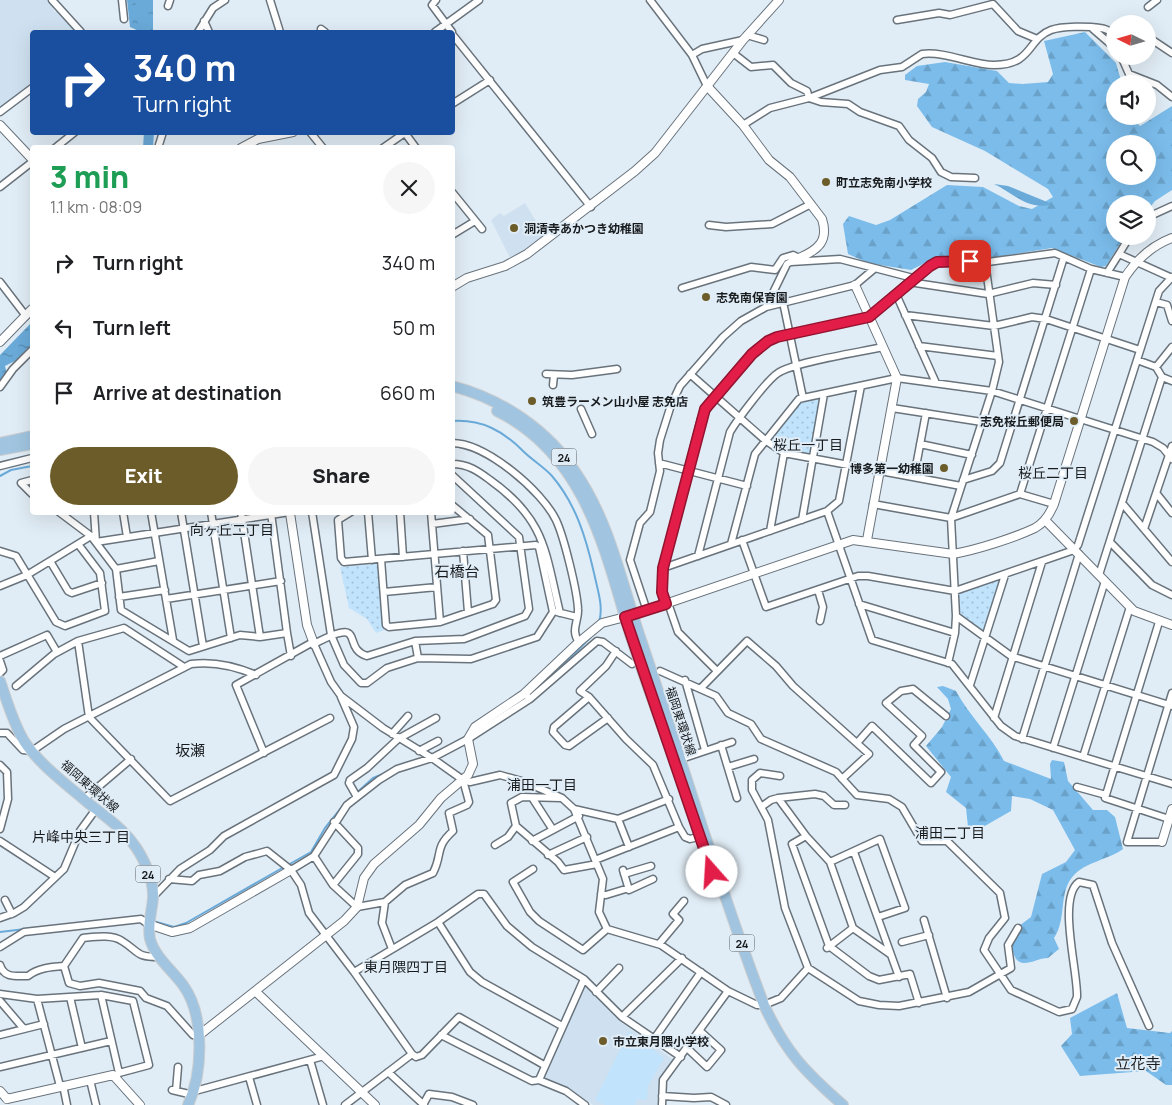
<!DOCTYPE html>
<html lang="en">
<head>
<meta charset="utf-8">
<style>
	:root { --surface:#fff; --page:#f6f6f6; --text:#202124; --muted:#757577; --accent:#6c5c29 }
	body { margin:0; font-family:Manrope,"Noto Sans JP",sans-serif; background:var(--page); color:var(--text); height:100vh; display:flex; flex-direction:column; font-size:19px; white-space:nowrap }
	* { box-sizing:border-box; margin:0 }
	p { font-size:16px; color:var(--muted) }
	.icon { flex:none; width:28px; height:28px; fill:none; stroke:currentColor; stroke-width:2; stroke-linecap:round; stroke-linejoin:round }
	.map { position:relative; flex:1; overflow:hidden }
	.details { position:absolute; left:30px; top:145px; width:425px; height:370px; display:flex; flex-direction:column; background:var(--surface); border-radius:5px; box-shadow:0 5px 20px #0002 }
	.details>* { flex:none }
	.hud { position:absolute; left:30px; top:30px; width:425px; height:105px; border-radius:5px; box-shadow:0 5px 20px #0002; background:#1a4fa0; color:#fff; overflow:hidden }
	.needle { width:32px; rotate:275deg }
	.controls { position:absolute; left:1106px; top:15px; display:grid; gap:10px }
	.controls a { display:grid; place-items:center; width:50px; height:50px; border-radius:50%; background:var(--surface); box-shadow:0 5px 20px #0002; font-size:25px }
	.pin { position:absolute; display:grid; place-items:center; width:42px; height:42px; color:#fff; margin:-21px; border-radius:10px; box-shadow:0 2px 8px #0006 }
	.me { position:absolute; width:55px; margin:-28px; rotate:341deg; stroke-linejoin:round; filter:drop-shadow(0 0 4px #0008) }
	.turn { display:flex; align-items:center; gap:18px; height:105px; padding:0 20px; font-size:22px }
	.turn .icon { width:65px; height:65px; stroke-width:2.5 }
	.turn b { display:block; font-size:35px; line-height:42px }
	.round { display:grid; place-items:center; flex:none; width:52px; height:52px; border-radius:26px; background:var(--page) }
	.head { display:flex; align-items:center; justify-content:space-between; height:85px; padding:0 20px }
	h1 { font-size:30px; font-weight:800; line-height:38px; color:#1e9e55 }
	.button { display:flex; gap:10px; margin-top:auto; padding:10px 20px }
	.button a { flex:1; height:58px; border-radius:30px; background:var(--accent); color:#fff; font-size:20px; font-weight:800; line-height:58px; text-align:center }
	.button a+a { background:var(--page); color:var(--text) }
	ul { padding:0; list-style:none }
	li { display:flex; align-items:center; gap:15px; height:65px; padding:0 20px }
	li div { flex:1 }
	li b { display:block; font-size:19px }
	li em { font-style:normal }
	.map>svg:first-child { display:block }
</style>
</head>
<body>
<div class="map">
<svg width="1172" height="1105" viewBox="0 0 1172 1105">
	<defs>
		<pattern id="forest-firs" width="22" height="20" patternUnits="userSpaceOnUse" patternTransform="scale(1.25)"><rect width="22" height="20" fill="#7bbceb"/><path d="M5 1l3.5 6h-7zM16 11l3.5 6h-7z" fill="#6aa1c9"/></pattern>
		<pattern id="park-dots" width="8" height="8" patternUnits="userSpaceOnUse" patternTransform="scale(1.25)"><rect width="8" height="8" fill="#c1e3fc"/><path d="M2 2h.1M6 6h.1" fill="none" stroke="#a5c2d8" stroke-width="1.8" stroke-linecap="round"/></pattern>
		<pattern id="water-ripples" width="26" height="14" patternUnits="userSpaceOnUse" patternTransform="scale(1.25)"><rect width="26" height="14" fill="#6aaad9"/><path d="M2 4q2-2 4 0t4 0M15 11q2-2 4 0t4 0" fill="none" stroke="#568aaf"/></pattern>
	</defs>
	<rect width="100%" height="100%" fill="#e1edf6"/>
	<!-- built -->
	<path fill="#cfe1f0" d="M0 0H48L55 12 59 10 77 32H32V83L0 109Z
		M525 203 545 236 533 246 510 258 491 220 500 213 504 216Z
		M583 986H587L621 1022 674 1060 663 1072 660 1079 658 1105H593L570 1089 544 1078Z"/>
	<!-- green -->
	<path fill="#c1e3fc" d="M629 1031 664 1058 648 1086 647 1100 637 1099 635 1105H605L595 1100Z"/>
	<!-- forest -->
	<path fill="url(#forest-firs)" fill-rule="evenodd" d="M1085 32 1116 63 1122 84H1115V116H1130L1140 126 1172 106V190L1155 201 1148 210V204H1115V236H1125L1106 266 1101 267 1052 248 984 259 939 256 911 270 868 263 848 254 843 224 849 216 876 225 890 220 947 185 983 187 1019 206 1032 209 1053 197 1048 189 985 151 932 127 917 106 918 99 926 92 929 84 905 80V75L917 66 945 62 997 71 1009 83 1023 84 1048 82 1053 74 1044 41ZM1115 144H1148V176H1115Z
		M943 686 956 691C969 716 991 735 1004 761L1051 779 1050 764 1052 760 1064 762 1068 781 1093 810H1107L1115 817 1123 849C1108 860 1088 861 1074 875 1058 891 1067 920 1054 938L1059 949 1048 958C1040 958 1032 963 1024 963 1011 963 1012 942 1011 932L1031 917 1042 874 1066 862 1075 850 1053 810 1030 799 1012 796 1011 811 983 827H968L966 808 946 792 951 777 926 746 942 727 951 709 948 699 937 687Z
		M1117 993 1127 1028 1170 1033 1172 1031V1085H1166L1146 1071 1080 1076 1061 1046 1072 1034 1070 1018Z"/>
	<!-- park -->
	<path fill="url(#park-dots)" d="M818 398 822 399 810 455 784 452 768 439 801 402Z
		M376 564 379 566 384 630 376 633 367 619 349 608 340 567Z
		M1001 579 984 634 959 613 957 593Z"/>
	<!-- water -->
	<path fill="url(#water-ripples)" d="M127 0H153V32L146 28 139 31 130 27Z
		M994 184 1008 186 1052 204C1029 212 1012 192 994 184Z
		M32 322V344L15 361 5 366 7 374 0 383V355Z"/>
	<g fill="none" stroke-linecap="round" stroke-linejoin="round">
		<!-- stream -->
		<path stroke="#6aaad9" stroke-width="2" d="M452 421C482 419 503 431 523 451 532 460 544 467 552 476 576 504 586 538 594 573 597 588 604 607 599 622
			M0 476 11 470 32 466
			M552 676 591 637
			M529 695 549 679
			M351 798 373 778 383 774
			M288 865 311 852 325 828 342 807
			M153 921 174 927 186 923 284 867
			M0 932 25 929"/>
		<!-- river -->
		<path stroke="#6aaad9" stroke-width="10" d="M140 0 144 32
			M148 148 149 132"/>
		<!-- minor casing -->
		<g stroke="#69737c" stroke-width="9">
			<path id="minor" d="M52 0 81 32
				M122 0 124 19
				M270 0 280 32
				M436 0 432 5 452 32
				M650 0 692 55 707 86
				M168 6 170 0
				M1148 7 1157 0
				M897 20 939 13 950 15 993 4 1018 31 1037 39
				M204 21 209 32
				M321 29 325 32
				M1093 29 1115 48
				M198 32 213 8 225 0
				M435 32 479 0
				M452 34 591 207
				M747 35 764 40
				M1148 37 1172 53
				M733 53 751 67 773 65 791 83 807 91 809 98 821 102 848 104 860 112 899 126 909 140 932 158 941 172 951 177 975 178
				M692 55 702 49 743 40
				M1121 56 1129 74 1157 85 1172 97
				M452 104 490 80
				M0 112 32 88
				M743 125 770 108 809 98 880 70 902 67 922 54C945 51 973 65 994 65 1033 65 1027 39 1051 30 1062 26 1088 26 1100 28 1105 28 1110 32 1115 33
				M310 132 323 148
				M405 133 416 148
				M55 148 75 132
				M158 148 163 132
				M383 148 406 132
				M0 187 32 162
				M452 192 482 229
				M1148 217 1172 206
				M709 225 726 227 772 224 811 204
				M452 235 475 221
				M1130 236 1119 254 1172 278
				M791 262 840 259 913 278
				M1107 273 1119 254
				M0 282 26 316
				M909 282 988 294 1033 283 1056 285
				M682 288 751 267 775 270 783 258 793 255 799 258
				M896 294 936 383
				M783 302 803 398
				M1156 302 1167 305 1172 321
				M766 307 787 264 792 261
				M905 315 994 326 1032 317 1046 319 1140 350
				M919 346 998 356
				M1137 360 1156 367 1162 377 1172 381
				M1156 367 1172 347
				M546 374 572 375 617 369
				M690 374 765 440 784 453 961 486
				M553 385 554 375
				M0 387 13 369 32 350
				M892 408 982 422
				M581 409 592 434
				M452 443C486 443 542 491 556 520 564 537 577 590 578 609 579 621 570 630 579 642
				M920 444 972 455
				M659 463 747 486
				M452 464C468 464 478 471 490 480 546 520 545 551 560 613
				M0 466 32 458
				M452 475 519 537 529 609 525 616 464 639 415 641 367 656C340 648 369 615 314 644L331 682 341 696 383 728 432 758 463 780 470 782 500 775 525 782 562 798 574 809 603 879 599 912 607 929
				M914 477 926 413
				M32 480 21 483 32 494
				M963 480 992 471 1000 463 1064 257
				M1020 494 1054 504
				M1157 494 1172 513
				M1122 503 1172 562
				M873 504 951 518 1020 494 1091 269
				M827 511 872 640 952 664 1001 726 1015 736 1172 784
				M59 512 91 536 116 569 121 610 189 651 240 635 260 637 287 633 291 656
				M94 512 96 542
				M123 512 127 537
				M151 512 173 640
				M181 512 203 646
				M211 512 231 638
				M241 512 260 637
				M312 512 331 635 344 665 361 683H367L387 668 418 658 471 659 537 637 553 612 539 547 536 545 344 562 341 558 338 520 351 512
				M368 512 372 560
				M400 512 403 557
				M431 512 440 622
				M271 513 287 633
				M802 520 824 394
				M432 524 470 519
				M1144 529 1172 446
				M770 531 784 453
				M742 540 766 607 858 576H868L955 591 1074 550 1078 545 1159 291 1172 277
				M96 542 290 512
				M1110 542 1152 585 1172 595
				M731 544 755 454 799 399 803 398 897 378 992 391 1153 442 1163 448 1172 459
				M0 551 16 556 56 622 65 626 105 611 100 573 78 544
				M463 551 468 612
				M698 556 730 432C737 420 767 380 778 373 794 362 861 352 883 347
				M381 559 386 625 389 627 440 622 493 604 496 600 488 535 452 505
				M50 561 68 591 72 593 102 583
				M663 568 827 511 839 501 861 386
				M116 569 159 561
				M1099 575 1162 377
				M0 586 27 575 91 536
				M818 590 823 607 820 621
				M384 592 437 587
				M119 597 165 590
				M166 599 281 581
				M668 603 678 632 717 671
				M666 604 662 592 663 568 701 419 715 396 756 349 768 341 789 334 869 317 913 278 937 262 959 260 980 263 1055 253 1091 269 1125 277
				M859 604 955 633
				M647 611 630 560 640 523 650 512 660 471 658 453 660 440 671 405 680 386 723 337 741 321 766 307 855 285 874 269
				M557 612 577 617
				M956 616 1011 656 1172 706
				M1159 622 1105 798 1169 819
				M415 641 418 658
				M616 651 606 666 580 691 589 697 626 739 653 765 679 827 685 837 690 839 706 835
				M0 656 47 635 57 652
				M0 661 3 670 0 673
				M948 663 955 633 956 616 951 518 992 391 999 362 985 262
				M184 667 124 628 78 641 89 717 170 801 330 718
				M660 671 716 696 728 713 751 724 761 739 836 772 857 795 889 799 902 807 922 841H947L1000 893 1005 918 989 938 984 950 1011 990 1059 1012 1072 1009 1077 997C1078 971 1057 898 1079 882L1093 885 1112 943 1149 1026
				M685 680 705 750
				M970 685 1005 575
				M16 686 54 654 78 641
				M701 688 747 641 776 666 793 686 869 754 842 779
				M527 696 530 699 597 641 603 642 632 664
				M589 697 554 727 553 732 565 745 569 746 608 718
				M994 718 1042 562
				M0 733H7L23 750 32 751 64 729 191 664C214 661 235 666 256 675
				M392 734 408 716
				M1022 739 1079 554
				M857 743 872 726 931 783 941 772 914 745 922 736 886 703 901 691 913 689 946 716
				M721 745 737 798
				M1053 748 1105 581
				M419 751 438 741
				M264 753 236 685 313 642
				M1083 757 1130 607
				M681 759 732 742
				M0 765 7 772 8 799 0 829
				M728 767 754 759
				M780 776 760 773 752 780V790L768 820 785 908 808 968 859 1001 879 1005 899 1006 969 992 1011 968 1008 945 1018 928
				M1077 787 1106 795
				M357 797 349 783 350 780 367 768 398 739 436 718
				M778 798 815 794 824 796 834 805H845
				M84 799 131 759
				M533 799 553 830
				M761 807 771 800 778 798 806 836 830 862 853 928 890 954
				M574 809 618 819 669 799
				M618 819 629 847
				M516 826 558 862 564 870 597 864
				M806 836 792 844 829 946 869 976 879 980 910 974 919 1003
				M0 841 55 877
				M532 841 579 816
				M1162 842H1127L1172 693
				M495 845 508 837 516 826 511 803 522 797 561 798
				M854 852 899 977
				M548 855 587 837
				M314 856 333 885 357 907 385 902 405 885 433 873C443 854 434 848 453 831L449 813 467 805 469 802 463 780
				M595 860 679 827
				M830 862 880 839 905 908 878 917
				M533 869 513 882 530 912 539 921 583 950 607 929
				M291 870 314 856 347 805 379 780 397 769 432 758 468 739 530 699
				M623 870 629 890 653 879
				M624 874 651 866
				M169 879 192 881 199 875 220 871 245 857 267 851 291 870 301 885 309 913 354 972 412 1054 416 1057 422 1055 459 1017 544 1065
				M333 885 358 854V848L334 822
				M601 894 606 895 629 888
				M153 897 180 869 210 850 224 836 334 775 352 739 354 727 341 697
				M5 900 12 914
				M385 902 382 923 392 949
				M0 918 14 913 24 907 64 869 80 831 96 809
				M924 920 947 998
				M438 922 470 972 482 982 562 1026
				M607 929 661 945 728 991 757 1005H764L781 998 808 968
				M902 942 929 935
				M659 944 679 920 673 914 684 901
				M0 947 24 932 141 919 148 924
				M827 948 853 928
				M0 965C4 978 15 976 28 976 38 968 50 967 64 966L83 938C94 937 112 934 122 941 140 952 135 957 159 957
				M64 966 69 983 80 986 99 983 140 991 146 998 167 1006 193 1035 198 1036
				M354 972 438 922 478 894H484L507 926 532 947 584 979 622 1017 681 1057
				M584 979 539 1080 566 1091 585 1105
				M596 992 619 968
				M0 994 37 999 101 995 133 1001 149 1065 119 1073 116 1077
				M101 995 119 1073
				M70 997 82 1048
				M37 999 60 1086
				M0 1001 24 1029
				M622 1017 682 958
				M0 1035 44 1024
				M441 1035 532 1081 539 1080
				M654 1039 701 972
				M687 1048 707 1067 721 1050 700 1031
				M310 1060 323 1105
				M0 1067 111 1041
				M388 1072 424 1105
				M249 1077 257 1105
				M90 1080 96 1105
				M63 1085 67 1105
				M172 1090 193 1095
				M176 1091 178 1067
				M195 1091 324 1056
				M662 1096 694 1098 711 1097 726 1105
				M345 1105 412 1054
				M423 1105 429 1094 452 1097 473 1105
				M662 1105 663 1080 728 991"/>
		</g>
		<!-- tertiary casing -->
		<g stroke="#69737c" stroke-width="10">
			<path id="tertiary" d="M707 86 743 125 769 160 790 177 822 219C829 241 818 250 799 258
				M0 125 32 159
				M241 148 258 139 293 132
				M855 285 897 378 867 540
				M452 287 467 278 505 266 527 254 635 171 655 153 743 40 779 0
				M0 342 32 309
				M290 513 307 625 314 644
				M1045 520 1134 611 1172 625
				M1162 842 1172 809
				M148 924 172 932 190 928 291 870
				M256 992 375 1105
				M198 1036 344 921 357 907 364 878 374 864 419 825 441 798 468 775 473 764 468 739 475 727 524 694 579 642 602 623 633 615 853 540 953 554C976 550 1014 538 1035 528 1044 523 1050 514 1054 504L1125 277C1137 259 1151 246 1172 238
				M0 1091 7 1099
				M7 1099 113 1075 140 1105"/>
		</g>
		<!-- primary casing -->
		<g stroke="#cccdce" stroke-width="12">
			<path id="primary" d="M452 386C502 399 548 430 576 473 610 523 621 581 640 637 682 760 718 884 764 1005 785 1051 805 1072 843 1105
				M497 411C582 453 603 542 627 624 639 664 654 703 668 742
				M0 443 32 436
				M0 450 32 444
				M0 681C7 701 13 723 24 741 39 764 66 784 87 802 102 814 120 826 132 842 143 856 154 879 153 898 152 912 147 924 150 939 155 957 172 970 183 985 205 1015 203 1073 188 1105"/>
		</g>
		<!-- minor -->
		<use href="#minor" stroke="#fff" stroke-width="6"/>
		<!-- tertiary -->
		<use href="#tertiary" stroke="#fff" stroke-width="8"/>
		<!-- primary -->
		<use href="#primary" stroke="#a1c5e0" stroke-width="10"/>
	</g>
	<g fill="none" stroke-linecap="round" stroke-linejoin="round">
		<!-- route casing -->
		<g stroke="#92132f" stroke-width="12">
			<path id="route" d="M712 872 625 617 666 604 662 592 663 568 705 409 752 354 768 341 777 337 869 317 930 266 937 262 970 261"/>
		</g>
		<!-- route -->
		<use href="#route" stroke="#e11d48" stroke-width="9"/>
	</g>
	<!-- markers -->
	<g fill="#6c5c29" stroke="#e1edf6" stroke-width="2">
		<circle cx="826" cy="182" r="5"/>
		<circle cx="514" cy="228" r="5"/>
		<circle cx="706" cy="297" r="5"/>
		<circle cx="532" cy="401" r="5"/>
		<circle cx="1074" cy="421" r="5"/>
		<circle cx="944" cy="468" r="5"/>
		<circle cx="603" cy="1041" r="5"/>
	</g>
	<g text-anchor="middle" dominant-baseline="central" stroke-width="4" stroke-linejoin="round" paint-order="stroke">
		<!-- shield labels -->
		<g fill="#e1edf6" stroke="#545b60" stroke-width="1">
			<rect x="551.5" y="448.5" width="25" height="17" rx="4"/>
			<rect x="135.5" y="865.5" width="25" height="17" rx="4"/>
			<rect x="729.5" y="934.5" width="25" height="17" rx="4"/>
		</g>
		<g font-size="11" font-weight="bold" fill="#181c1f">
			<text x="564" y="457">24</text>
			<text x="148" y="874">24</text>
			<text x="742" y="943">24</text>
		</g>
		<!-- poi labels -->
		<g font-size="12" font-weight="bold" fill="#181c1f" stroke="#e1edf6" text-anchor="start">
			<text x="836" y="182">町立志免南小学校</text>
			<text x="524" y="228">洞清寺あかつき幼稚園</text>
			<text x="716" y="297">志免南保育園</text>
			<text x="542" y="401">筑豊ラーメン山小屋 志免店</text>
			<text x="1064" y="421" text-anchor="end">志免桜丘郵便局</text>
			<text x="934" y="468" text-anchor="end">博多第一幼稚園</text>
			<text x="613" y="1041">市立東月隈小学校</text>
		</g>
		<!-- street labels -->
		<g font-size="12" fill="#181c1f" stroke="#e1edf6">
			<text transform="translate(681 721) rotate(72)">福岡東環状線</text>
			<text transform="translate(90 786) rotate(41)">福岡東環状線</text>
		</g>
		<!-- neighbourhood labels -->
		<g font-size="14" fill="#181c1f" stroke="#e1edf6">
			<text x="808" y="444">桜丘一丁目</text>
			<text x="1053" y="472">桜丘二丁目</text>
			<text x="232" y="529">向ヶ丘二丁目</text>
			<text x="542" y="784">浦田一丁目</text>
			<text x="950" y="832">浦田二丁目</text>
			<text x="81" y="836">片峰中央三丁目</text>
			<text x="406" y="966">東月隈四丁目</text>
		</g>
		<!-- quarter labels -->
		<g font-size="15" fill="#181c1f" stroke="#e1edf6">
			<text x="457" y="571">石橋台</text>
			<text x="190" y="750">坂瀬</text>
			<text x="1138" y="1063">立花寺</text>
		</g>
	</g>
</svg>
<div class="controls">
<a><svg class="needle" viewBox="-14 -14 28 28"><path d="M0-13l5 13h-10z" fill="#e53935"/><path d="M0 13l5-13h-10z" fill="#757577"/></svg></a>
<a><svg class="icon" aria-label="sound" viewBox="0 0 24 24"><path d="M4 9h4l5-4v14l-5-4H4zM17 9q2 3 0 6"/></svg></a>
<a><svg class="icon" aria-label="search" viewBox="0 0 24 24"><circle cx="10" cy="10" r="6"/><path d="M15 15l6 6"/></svg></a>
<a><svg class="icon" aria-label="layers" viewBox="0 0 24 24"><path d="M12 4l9 5-9 5-9-5zM3 14l9 5 9-5"/></svg></a>
</div>
<div class="pin" style="left:970px;top:261px;background:#d93025"><svg class="icon" aria-label="arrive" viewBox="0 0 24 24"><path d="M6 21V4h12l-3 4 3 4H6"/></svg></div>
<svg class="me" style="left:712px;top:872px" viewBox="-20 -20 40 40"><circle r="19" fill="#fff"/><path d="M0-13L10 11 0 6-10 11z" fill="#e11d48"/></svg>
<div class="hud">
<div class="turn"><svg class="icon" aria-label="right" viewBox="0 0 24 24"><path d="M7 20v-9h11M14 6l5 5-5 5"/></svg><div><b>340 m</b>Turn right</div></div>
</div>
<section class="details">
<div class="head"><div><h1>3 min</h1><p>1.1 km · 08:09</p></div><a class="round"><svg class="icon" aria-label="close" viewBox="0 0 24 24"><path d="M6 6l12 12M18 6L6 18"/></svg></a></div>
<ul>
<li><svg class="icon" aria-label="right" viewBox="0 0 24 24"><path d="M7 20v-9h11M14 6l5 5-5 5"/></svg><div><b>Turn right</b></div><em>340 m</em></li>
<li><svg class="icon" aria-label="left" viewBox="0 0 24 24"><path d="M17 20v-9H6M10 6l-5 5 5 5"/></svg><div><b>Turn left</b></div><em>50 m</em></li>
<li><svg class="icon" aria-label="arrive" viewBox="0 0 24 24"><path d="M6 21V4h12l-3 4 3 4H6"/></svg><div><b>Arrive at destination</b></div><em>660 m</em></li>
</ul>
<div class="button"><a>Exit</a><a>Share</a></div>
</section>
</div>
</body>
</html>
